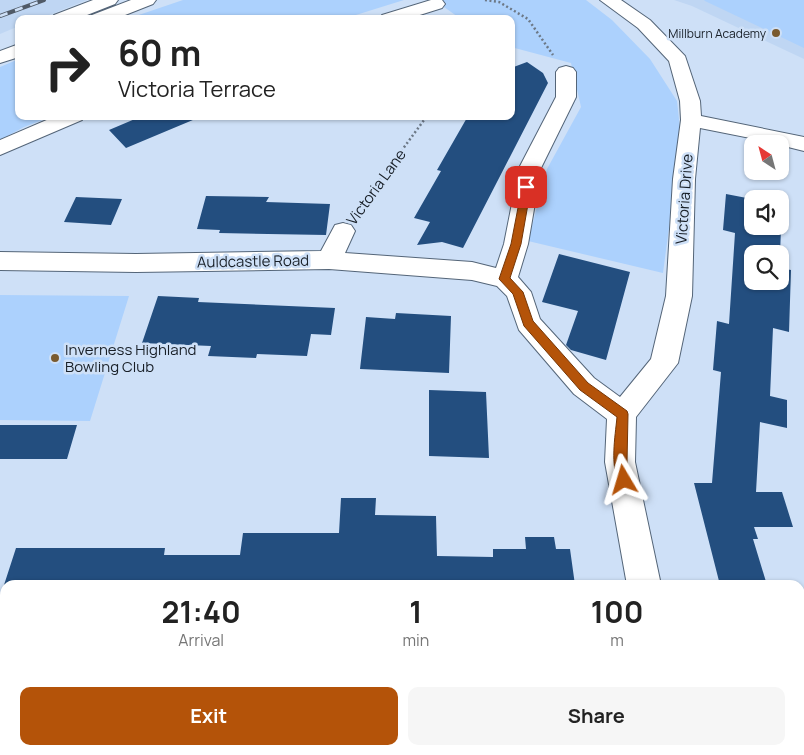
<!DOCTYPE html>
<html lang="en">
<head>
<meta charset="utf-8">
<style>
	:root { --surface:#fff; --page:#f6f6f6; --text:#222; --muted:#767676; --accent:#b45309 }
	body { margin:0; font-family:Manrope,sans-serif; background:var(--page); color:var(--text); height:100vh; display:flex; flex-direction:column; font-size:19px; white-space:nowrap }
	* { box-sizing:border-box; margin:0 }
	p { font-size:16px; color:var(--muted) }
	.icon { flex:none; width:28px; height:28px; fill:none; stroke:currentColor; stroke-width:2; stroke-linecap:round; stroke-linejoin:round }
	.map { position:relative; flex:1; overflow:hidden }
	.drawer { position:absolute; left:0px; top:580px; width:805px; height:175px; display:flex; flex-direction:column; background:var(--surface); border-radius:15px 15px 0 0; box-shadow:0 1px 4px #0004 }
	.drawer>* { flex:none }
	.banner { position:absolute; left:15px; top:15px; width:500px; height:105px; border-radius:10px; box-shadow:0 1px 4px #0004; background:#fff; color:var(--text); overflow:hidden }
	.needle { width:32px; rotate:324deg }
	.fabs { position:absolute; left:744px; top:135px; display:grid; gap:10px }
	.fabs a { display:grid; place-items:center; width:45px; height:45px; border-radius:10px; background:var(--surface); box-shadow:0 1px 4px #0004; font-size:25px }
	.pin { position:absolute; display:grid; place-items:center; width:42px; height:42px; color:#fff; margin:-21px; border-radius:10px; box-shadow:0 2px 8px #0006 }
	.me { position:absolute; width:55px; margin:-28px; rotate:353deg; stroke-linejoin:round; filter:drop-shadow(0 0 4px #0008) }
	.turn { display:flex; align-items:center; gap:18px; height:105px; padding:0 20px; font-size:22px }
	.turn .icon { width:65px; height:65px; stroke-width:2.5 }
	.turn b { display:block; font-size:35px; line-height:42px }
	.eta { display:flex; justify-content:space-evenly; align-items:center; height:85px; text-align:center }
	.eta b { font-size:30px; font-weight:700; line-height:35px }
	.cta { display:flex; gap:10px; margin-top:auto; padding:10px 20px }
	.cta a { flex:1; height:58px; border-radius:10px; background:var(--accent); color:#fff; font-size:20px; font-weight:700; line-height:58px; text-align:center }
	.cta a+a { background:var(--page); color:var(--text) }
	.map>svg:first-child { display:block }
</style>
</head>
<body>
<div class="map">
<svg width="804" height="755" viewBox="0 0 804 755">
	<rect width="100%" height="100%" fill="#cee0f7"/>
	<!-- built -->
	<path fill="#bfd6f3" d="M0 0H87L39 19H19V26L0 34Z
		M674 0H804V59L692 6Z"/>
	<!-- green -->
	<path fill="#acd1fd" d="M183 0H404L343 19H127Z
		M434 0H586L612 20 650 59 677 101 681 137 663 273 528 241 547 169 581 107 571 63 511 47V19H461Z
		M704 0H804V48L705 1Z
		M19 59V116H53L24 127 0 140V67Z
		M0 295 129 296 90 421 0 420Z"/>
	<!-- building -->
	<path fill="#234e7f" d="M527 62 543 73 548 83 463 248 442 242 417 245 430 222 414 218 441 171 437 170 468 116H511V68Z
		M142 116H200V117L126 148 109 130Z
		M726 194 752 199V226H780V204L782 205 780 254H752V281H780V268L791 270 789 332 773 328 770 396 787 400V428L760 422 756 492H782L793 527H754L758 539H753L767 585H720L694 483H712L721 372 713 370 717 321 729 324 735 233 723 230Z
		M206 196 269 197 266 202 330 204 326 235 219 233 220 230 197 229Z
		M76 197 122 199 111 225 64 222Z
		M559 254 630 272 606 360 571 350 566 345 578 311 542 302Z
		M158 296 199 298 198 302 335 308 331 335 311 334 307 356 257 354 256 358 208 356 211 346 142 343Z
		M396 313 451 316 449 373 360 369 366 317 395 319Z
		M429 390 486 392 489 458 429 456Z
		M0 425H77L67 459H0Z
		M341 498H376L375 515 436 516 437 556 493 557V549H526L525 537H554L556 549H570L575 585H4L16 548H165L164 555H240L243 533H339Z"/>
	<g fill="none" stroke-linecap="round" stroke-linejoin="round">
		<!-- minor casing -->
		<g stroke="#546578" stroke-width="2">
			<path id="minor" d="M431 0H442L445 4 442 8 407 19H379L382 15Z
				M600 0H621L650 20 685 56 700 101 701 116 804 137V151L780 145V144L700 128 695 179 692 296 678 363 636 417 635 462 661 585H627L605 462 607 419 574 394 519 330 507 296 497 286 472 280 329 269 136 272 0 270V252L136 254 321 251 335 225 343 223 351 225 355 231 345 253 472 262 496 268 504 244 519 168 556 97V72L559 68 566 66 573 68 576 72V97L541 168 528 244 518 277 531 292 540 319 594 378 620 397 651 359 666 296 673 179 681 120 680 101 669 61 638 28Z
				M56 116H85L82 120 0 155V140Z
				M800 677H804V713H800Z
				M0 681H5V717H0Z
				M164 750H202L201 755H163Z"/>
		</g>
		<!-- major casing -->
		<g stroke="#546578" stroke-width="2">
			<path id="major" d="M93 0H118L115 4 77 19H51L54 15Z
				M131 0H156L153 4 115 19H89L92 15Z
				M19 44V57L0 63V51Z"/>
		</g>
		<!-- path-far1 -->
		<path stroke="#6c7886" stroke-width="2.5" stroke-dasharray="2 2.5" stroke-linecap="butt" d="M485 0 499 2 528 19 553 55
			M372 191 427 116"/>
		<!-- path -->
		<path stroke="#6c7886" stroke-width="3" stroke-dasharray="2.5 4" stroke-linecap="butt" d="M357 212 373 190"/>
		<!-- minor -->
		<use href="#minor" fill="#fff" fill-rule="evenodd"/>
		<!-- major -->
		<use href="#major" fill="#fff" fill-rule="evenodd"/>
		<!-- rail casing -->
		<g stroke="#505a67" stroke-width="4">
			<path id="rail" d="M0 16 44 0"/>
		</g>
		<!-- rail -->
		<use href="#rail" stroke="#cee0f7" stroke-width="2.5" stroke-dasharray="8" stroke-linecap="butt"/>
	</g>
	<!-- route -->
	<path fill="#b45309" stroke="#753606" d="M526 184 531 187 521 244 510 278 523 292 533 321 588 383 627 411 628 414 627 462 630 480 628 484 624 485 619 484C610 464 615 438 617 417L580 390 524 326 513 294 499 279 511 244 522 187Z"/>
	<!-- markers -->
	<g fill="#795a2f" stroke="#cee0f7" stroke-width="2">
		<circle cx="776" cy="33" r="5"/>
		<circle cx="55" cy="358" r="5"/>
	</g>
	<g text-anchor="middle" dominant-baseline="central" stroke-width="5" stroke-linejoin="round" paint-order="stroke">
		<!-- far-poi labels -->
		<g font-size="12" fill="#181f27" stroke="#cee0f7" text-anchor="end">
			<text x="766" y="33">Millburn Academy</text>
		</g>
		<!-- street labels -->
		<g font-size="15" fill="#181f27" stroke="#cee0f7">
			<text transform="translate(376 187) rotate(-54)">Victoria Lane</text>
			<text transform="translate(684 199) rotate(-86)">Victoria Drive</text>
			<text transform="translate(253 261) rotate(-1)">Auldcastle Road</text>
		</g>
		<!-- poi labels -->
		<g font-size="15" fill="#181f27" stroke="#cee0f7" text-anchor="start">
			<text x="65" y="349">Inverness Highland<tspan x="65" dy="17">Bowling Club</tspan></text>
		</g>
	</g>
</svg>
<div class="fabs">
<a><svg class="needle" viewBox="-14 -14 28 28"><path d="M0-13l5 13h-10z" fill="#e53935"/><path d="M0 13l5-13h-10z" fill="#767676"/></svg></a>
<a><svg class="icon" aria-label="sound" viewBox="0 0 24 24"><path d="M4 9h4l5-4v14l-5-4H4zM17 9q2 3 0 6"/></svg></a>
<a><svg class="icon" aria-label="search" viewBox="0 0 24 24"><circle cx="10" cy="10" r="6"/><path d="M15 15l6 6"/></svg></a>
</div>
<div class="pin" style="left:526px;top:187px;background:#d93025"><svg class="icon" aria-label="arrive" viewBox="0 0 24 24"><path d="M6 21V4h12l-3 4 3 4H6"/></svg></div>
<svg class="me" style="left:624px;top:480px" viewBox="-20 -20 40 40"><path d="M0-17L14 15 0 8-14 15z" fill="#b45309" stroke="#fff" stroke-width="4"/></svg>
<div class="banner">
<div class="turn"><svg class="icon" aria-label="right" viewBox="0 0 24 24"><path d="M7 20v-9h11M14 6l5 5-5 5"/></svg><div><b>60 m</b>Victoria Terrace</div></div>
</div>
<section class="drawer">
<div class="eta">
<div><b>21:40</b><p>Arrival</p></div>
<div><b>1</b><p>min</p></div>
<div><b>100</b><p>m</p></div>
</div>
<div class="cta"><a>Exit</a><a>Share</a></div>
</section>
</div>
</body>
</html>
